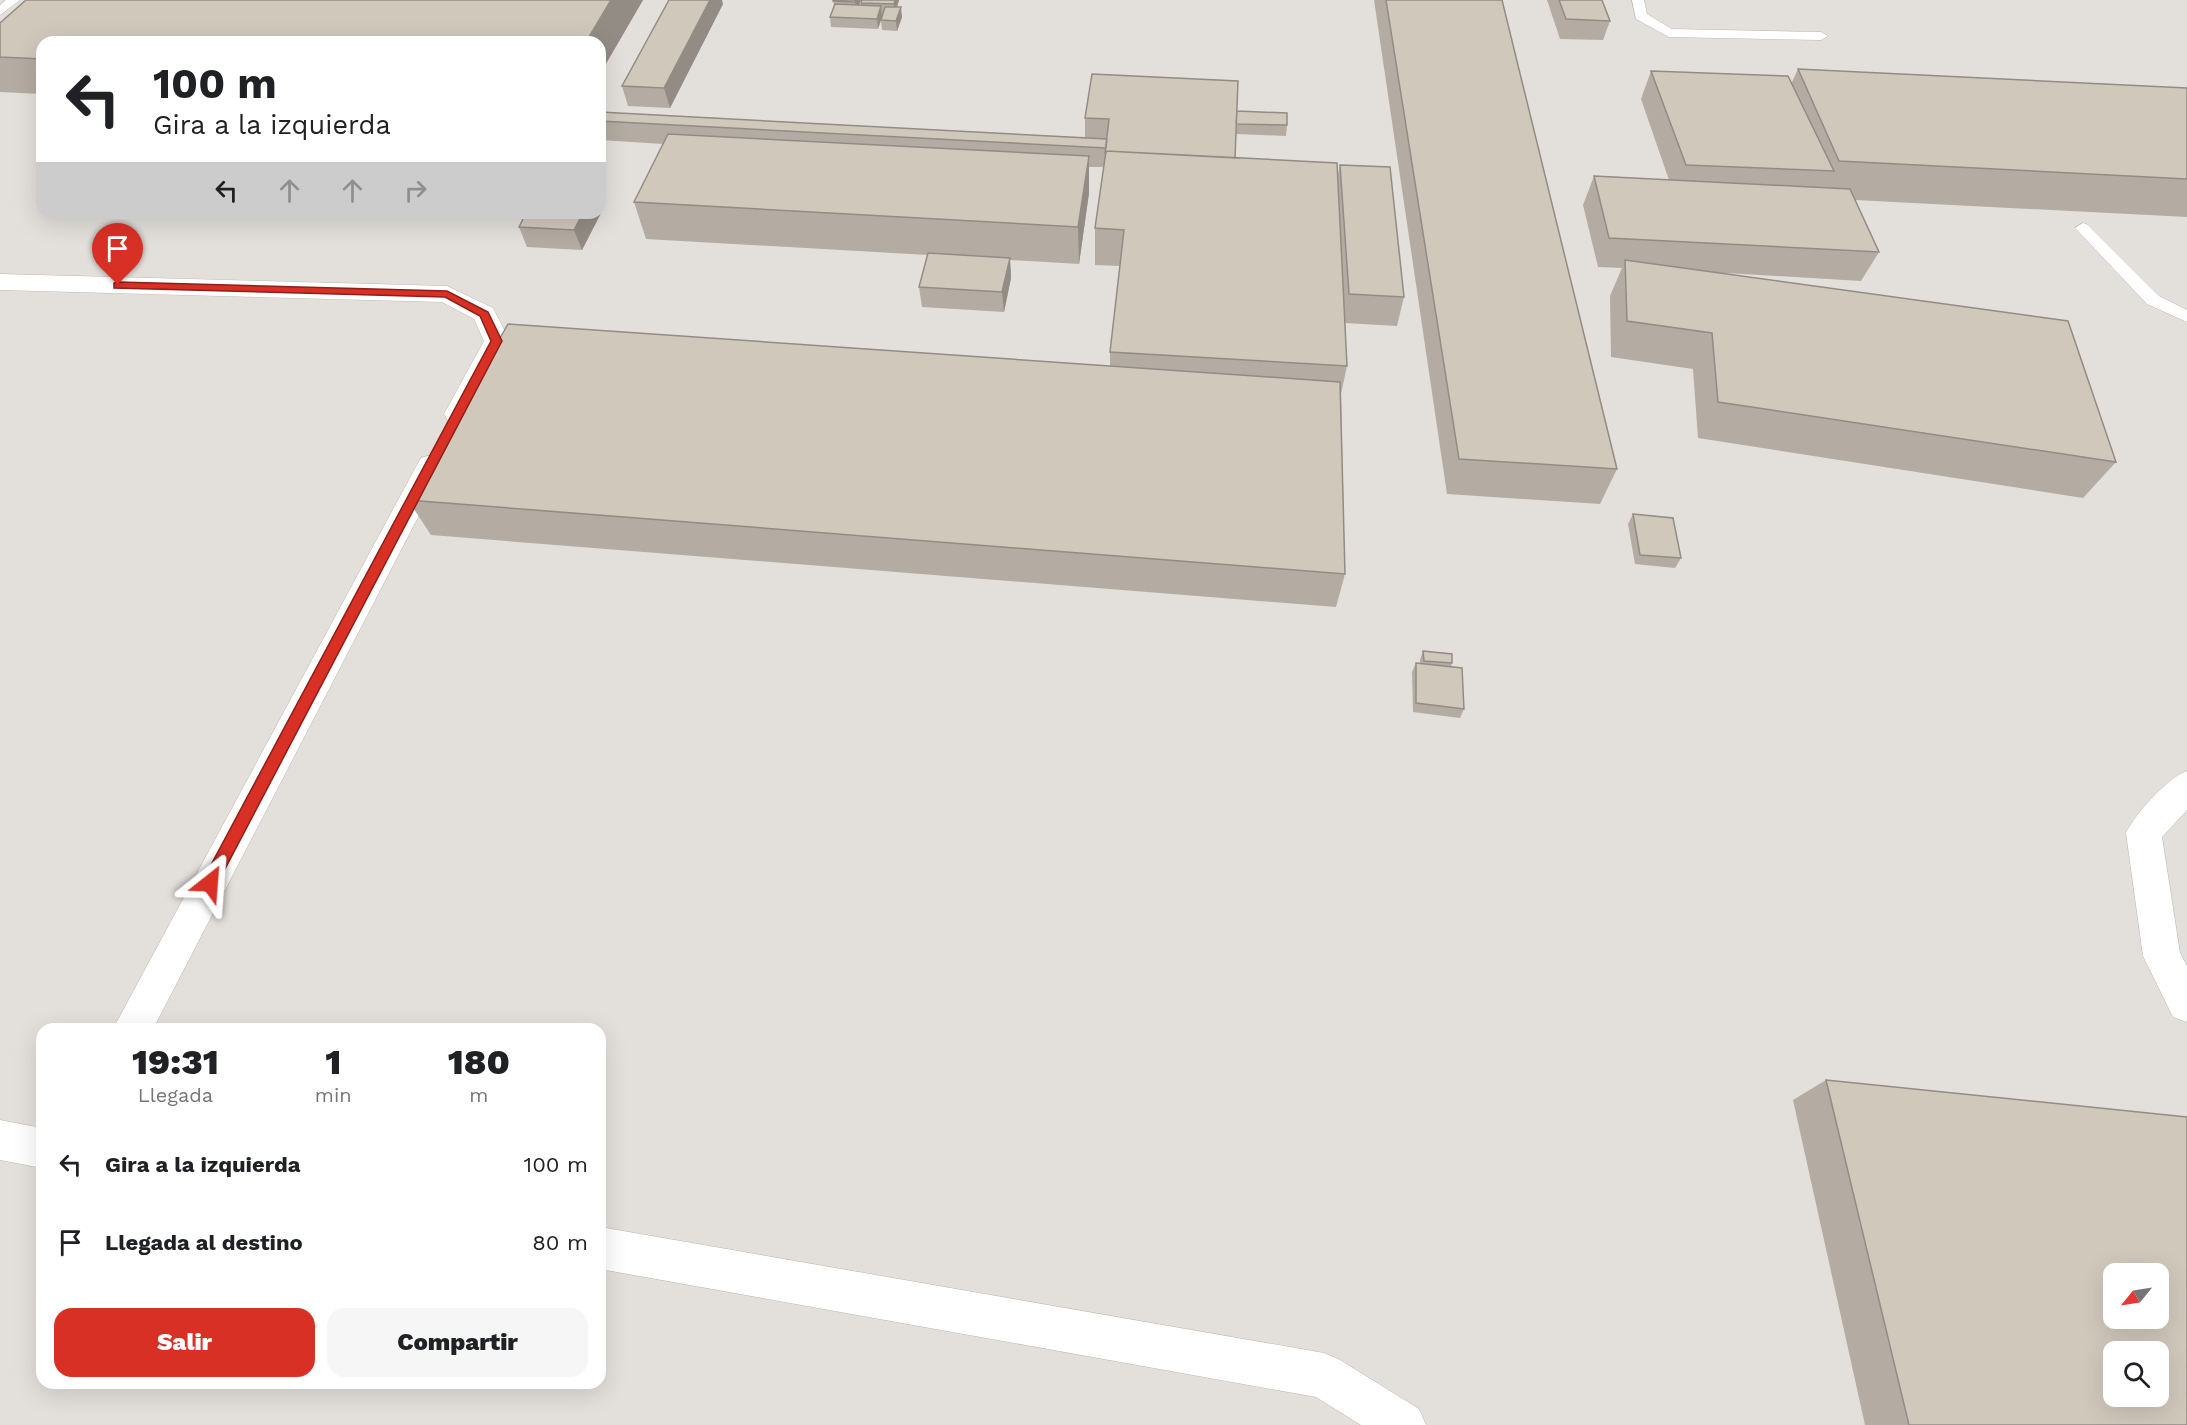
<!DOCTYPE html>
<html lang="es">
<head>
<meta charset="utf-8">
<style>
	:root { --surface:#fff; --page:#f6f6f6; --text:#202124; --muted:#757577; --accent:#d93025 }
	body { margin:0; font-family:"Work Sans",sans-serif; background:var(--page); color:var(--text); height:100vh; display:flex; flex-direction:column; font-size:22px; white-space:nowrap }
	* { box-sizing:border-box; margin:0 }
	p { font-size:20px; color:var(--muted) }
	.icon { flex:none; width:33px; height:33px; fill:none; stroke:currentColor; stroke-width:2; stroke-linecap:round; stroke-linejoin:round }
	.map { position:relative; flex:1; overflow:hidden }
	.details { position:absolute; left:36px; top:1023px; width:570px; height:366px; display:flex; flex-direction:column; background:var(--surface); border-radius:18px; box-shadow:0 6px 24px #0002 }
	.details>* { flex:none }
	.hud { position:absolute; left:36px; top:36px; width:570px; height:183px; border-radius:18px; box-shadow:0 6px 24px #0002; background:#fff; color:var(--text); overflow:hidden }
	.needle { width:39px; rotate:240deg }
	.tools { position:absolute; left:2103px; top:1263px; display:grid; gap:12px }
	.tools a { display:grid; place-items:center; width:66px; height:66px; border-radius:12px; background:var(--surface); box-shadow:0 6px 24px #0002; font-size:30px }
	.pin { position:absolute; display:grid; place-items:center; width:51px; height:51px; color:#fff; margin:-62px -26px; border-radius:50% 50% 50% 0; rotate:-45deg; box-shadow:0 0 6px #0007 }
	.pin .icon { rotate:45deg }
	.me { position:absolute; width:66px; margin:-33px; rotate:28deg; stroke-linejoin:round; filter:drop-shadow(0 0 4px #0008) }
	.turn { display:flex; align-items:center; gap:21px; height:126px; padding:0 18px; font-size:27px }
	.turn .icon { width:78px; height:78px; stroke-width:2.5 }
	.turn b { display:block; font-size:42px; line-height:51px }
	.lanes { display:flex; align-items:center; height:57px; padding:0 18px; background:#0003; justify-content:center; gap:30px; direction:ltr }
	.lanes .off { opacity:.35 }
	.eta { display:flex; justify-content:space-evenly; align-items:center; height:102px; text-align:center }
	.eta b { font-size:36px; font-weight:800; line-height:42px }
	.cta { display:flex; gap:12px; margin-top:auto; padding:12px 18px }
	.cta a { flex:1; height:69px; border-radius:18px; background:var(--accent); color:#fff; font-size:24px; font-weight:800; line-height:69px; text-align:center }
	.cta a+a { background:var(--page); color:var(--text) }
	ul { padding:0; list-style:none }
	li { display:flex; align-items:center; gap:18px; height:78px; padding:0 18px }
	li div { flex:1 }
	li b { display:block; font-size:22px }
	li em { font-style:normal }
	.map>svg:first-child { display:block }
</style>
</head>
<body>
<div class="map">
<svg width="2187" height="1425" viewBox="0 0 2187 1425">
	<rect width="100%" height="100%" fill="#f0ede5"/>
	<!-- industrial -->
	<path fill="#e3dfda" fill-rule="evenodd" d="M0 0H2187V1425H0ZM42 42H600V213H42ZM42 1029H600V1383H42ZM2114 1274H2158V1318H2114ZM2114 1352H2158V1396H2114Z"/>
	<g fill="none" stroke-linecap="round" stroke-linejoin="round">
		<!-- service casing -->
		<g stroke="#beb7ac" stroke-width="1">
			<path id="service" d="M6 0H20L0 15V5Z
				M1632 0H1644L1647 14 1672 29 1821 32 1828 36 1821 40 1669 37 1636 19Z
				M2083 223 2088 225 2159 296 2187 310V322L2147 304 2078 231 2075 228Z"/>
		</g>
		<!-- minor casing -->
		<g stroke="#beb7ac" stroke-width="1">
			<path id="minor" d="M0 274 447 286 493 308 510 341 468 421 458 424 448 421 444 414 484 341 474 319 442 302 0 290Z
				M431 455 441 458 445 465 153 1029H113L417 465 421 458Z
				M2187 771V810L2162 837 2180 953 2187 966V1022L2173 1017 2143 956 2126 833C2136 813 2167 778 2187 771Z
				M0 1120 42 1128V1168L0 1160Z
				M600 1227 1324 1353 1340 1360 1419 1409 1426 1425H1361L1316 1397 600 1269Z"/>
		</g>
		<!-- service -->
		<use href="#service" fill="#fff" fill-rule="evenodd"/>
		<!-- minor -->
		<use href="#minor" fill="#fff" fill-rule="evenodd"/>
	</g>
	<!-- wall -->
	<path fill="#b4aca2" d="M26 0H643L600 74 42 42V94L0 92V23Z
		M833 0H861L859 6H861V3L899 0 897 7 902 17 897 31 882 30 881 21 878 29 831 27 830 17 834 6Z
		M1374 0H1502L1617 469 1600 504 1447 494Z
		M1547 0H1602L1610 21 1603 40 1560 39Z
		M723 4 670 108 628 106 622 86Z
		M1798 69 2187 88V217L1855 200 1879 252 1861 281 1725 273 2116 462 2083 498 1698 438 1693 369 1611 357 1610 296 1622 268 1598 267 1583 205 1594 176 1669 180 1641 99 1651 71 1792 82Z
		M1237 111 1287 125 1286 136 1236 134 1235 158 1338 174 1340 165 1404 297 1397 326 1345 323 1347 366 1341 394 1345 574 1336 607 431 535 408 500 1110 366V352L1120 266 1095 265V228L1104 167H1089V193L1079 264 1010 260 1011 278 1004 312 922 307 919 287 928 255 646 239 634 202 663 144 600 140V112L1085 138V118Z
		M601 213 582 250 527 247 519 227Z
		M1633 514 1681 558 1675 568 1635 564 1628 524Z
		M1423 651 1452 663 1451 667 1464 709 1460 718 1413 712 1412 672 1416 663H1420V660Z
		M1826 1080 2187 1425H1865L1793 1100Z"/>
	<!-- shaded-wall -->
	<path fill="#928c84" d="M611 0H643L600 74V42H586Z
		M710 0H722L723 4 670 108 664 88Z
		M855 0H861L856 12 855 2Z
		M895 0H899L895 14 894 4Z
		M881 6 882 16 878 29 877 19Z
		M901 7 902 17 897 31 896 21Z
		M1089 156V193L1079 264 1078 227Z
		M600 210 601 213 582 250 574 230 583 213H600Z
		M1010 258 1011 278 1004 312 1002 292Z"/>
	<!-- building -->
	<path fill="#d1c8bc" stroke="#928c84" stroke-width="1.5" fill-rule="evenodd" d="M26 0H611L586 42H42V59L0 57V23Z
		M669 0H710L664 88 622 86Z
		M833 0H855V2L833 1Z
		M862 0H895L894 4 861 3Z
		M1386 0H1502L1617 469 1459 459Z
		M1559 0H1602L1610 21 1566 19Z
		M835 4 881 6 877 19 830 17Z
		M885 7H901L896 21 881 20Z
		M1798 69 2187 88V179L1839 161Z
		M1651 71 1788 76 1834 171 1686 165Z
		M1092 74 1238 81 1235 158 1106 151V153H1105L1109 119 1085 118Z
		M1237 111 1287 113V125L1236 124Z
		M600 112 1107 139 1106 148 600 121Z
		M668 134 1089 156 1078 227 634 202Z
		M1106 151 1337 163 1347 366 1110 352 1124 230 1095 228Z
		M1340 165 1390 167 1404 297 1349 294Z
		M1594 176 1850 189 1879 252 1609 238Z
		M526 213H583L574 230 519 227Z
		M928 253 1010 258 1002 292 919 287Z
		M1625 260 2068 321 2116 462 1718 402 1712 333 1627 321Z
		M508 324 1340 382 1345 574 408 500Z
		M1633 514 1673 518 1681 558 1640 555Z
		M1423 651 1452 654V663L1424 661Z
		M1416 663 1462 668 1464 709 1416 703Z
		M1826 1080 2187 1117V1425H1909ZM2114 1274H2158V1318H2114ZM2114 1352H2158V1396H2114Z"/>
	<!-- route -->
	<path fill="#d93025" stroke="#8d1f18" stroke-width="1.5" d="M118 282 447 291 488 312 502 341 215 888 210 890 204 888 202 883 204 878 491 341 480 316 445 297 114 288V283Z"/>
</svg>
<div class="tools">
<a><svg class="needle" viewBox="-14 -14 28 28"><path d="M0-13l5 13h-10z" fill="#e53935"/><path d="M0 13l5-13h-10z" fill="#757577"/></svg></a>
<a><svg class="icon" aria-label="search" viewBox="0 0 24 24"><circle cx="10" cy="10" r="6"/><path d="M15 15l6 6"/></svg></a>
</div>
<div class="pin" style="left:118px;top:285px;background:#d93025"><svg class="icon" aria-label="arrive" viewBox="0 0 24 24"><path d="M6 21V4h12l-3 4 3 4H6"/></svg></div>
<svg class="me" style="left:210px;top:883px" viewBox="-20 -20 40 40"><path d="M0-17L14 15 0 8-14 15z" fill="#d93025" stroke="#fff" stroke-width="4"/></svg>
<div class="hud">
<div class="turn"><svg class="icon" aria-label="left" viewBox="0 0 24 24"><path d="M17 20v-9H6M10 6l-5 5 5 5"/></svg><div><b>100 m</b>Gira a la izquierda</div></div>
<div class="lanes"><svg class="icon" aria-label="left" viewBox="0 0 24 24"><path d="M17 20v-9H6M10 6l-5 5 5 5"/></svg><svg class="icon off" aria-label="ahead" viewBox="0 0 24 24"><path d="M12 20V5M6 11l6-6 6 6"/></svg><svg class="icon off" aria-label="ahead" viewBox="0 0 24 24"><path d="M12 20V5M6 11l6-6 6 6"/></svg><svg class="icon off" aria-label="right" viewBox="0 0 24 24"><path d="M7 20v-9h11M14 6l5 5-5 5"/></svg></div>
</div>
<section class="details">
<div class="eta">
<div><b>19:31</b><p>Llegada</p></div>
<div><b>1</b><p>min</p></div>
<div><b>180</b><p>m</p></div>
</div>
<ul>
<li><svg class="icon" aria-label="left" viewBox="0 0 24 24"><path d="M17 20v-9H6M10 6l-5 5 5 5"/></svg><div><b>Gira a la izquierda</b></div><em>100 m</em></li>
<li><svg class="icon" aria-label="arrive" viewBox="0 0 24 24"><path d="M6 21V4h12l-3 4 3 4H6"/></svg><div><b>Llegada al destino</b></div><em>80 m</em></li>
</ul>
<div class="cta"><a>Salir</a><a>Compartir</a></div>
</section>
</div>
</body>
</html>
